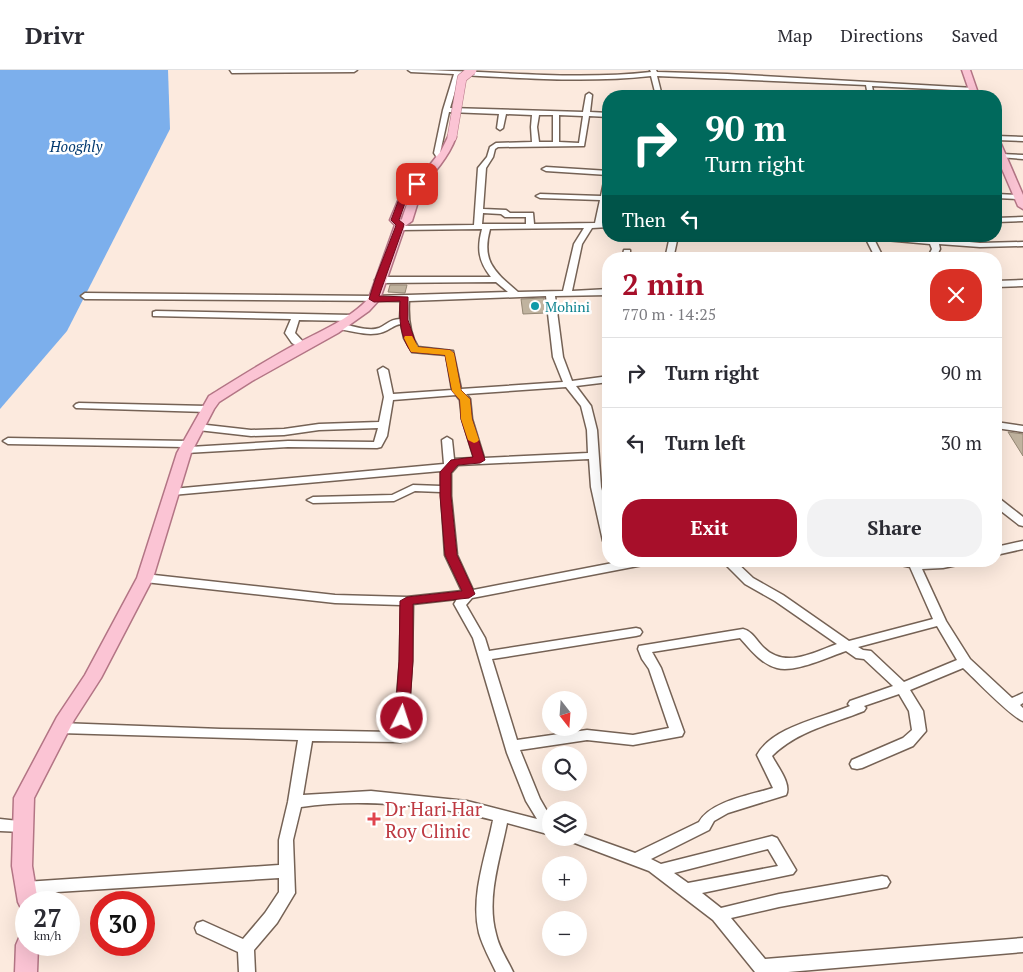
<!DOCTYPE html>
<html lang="en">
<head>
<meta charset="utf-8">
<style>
	:root { --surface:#fff; --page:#f2f2f3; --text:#2b2b33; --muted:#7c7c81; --line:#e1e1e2; --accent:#a70f2a }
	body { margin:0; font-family:"PT Serif",serif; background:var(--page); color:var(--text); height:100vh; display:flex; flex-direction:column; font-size:19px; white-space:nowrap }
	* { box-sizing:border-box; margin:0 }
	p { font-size:16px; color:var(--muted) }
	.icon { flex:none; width:28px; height:28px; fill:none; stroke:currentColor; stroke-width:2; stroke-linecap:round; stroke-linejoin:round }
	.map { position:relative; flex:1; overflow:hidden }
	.side { position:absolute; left:602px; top:182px; width:400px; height:315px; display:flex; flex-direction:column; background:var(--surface); border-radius:20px; box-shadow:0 5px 20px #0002 }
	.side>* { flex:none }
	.banner { position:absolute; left:602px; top:20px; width:400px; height:152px; border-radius:20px; box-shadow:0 5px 20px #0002; background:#00695c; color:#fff; overflow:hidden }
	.needle { width:32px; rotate:163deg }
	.fabs { position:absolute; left:542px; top:621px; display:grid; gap:10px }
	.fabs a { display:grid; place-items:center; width:45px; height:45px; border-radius:50%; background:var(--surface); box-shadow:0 5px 20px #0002; font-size:25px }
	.speed { position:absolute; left:15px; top:821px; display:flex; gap:10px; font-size:25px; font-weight:700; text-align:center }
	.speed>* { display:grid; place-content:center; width:65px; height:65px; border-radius:50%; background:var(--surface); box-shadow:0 5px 20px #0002; line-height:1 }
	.speed small { font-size:12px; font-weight:400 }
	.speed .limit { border:8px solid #d22; background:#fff; color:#111 }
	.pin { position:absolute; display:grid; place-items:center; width:42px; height:42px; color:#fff; margin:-21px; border-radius:10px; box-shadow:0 2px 8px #0006 }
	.me { position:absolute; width:55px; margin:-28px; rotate:4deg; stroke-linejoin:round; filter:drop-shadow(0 0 4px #0008) }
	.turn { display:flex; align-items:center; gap:18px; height:105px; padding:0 20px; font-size:22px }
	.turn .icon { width:65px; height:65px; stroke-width:2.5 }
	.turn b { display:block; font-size:35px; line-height:42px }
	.then { display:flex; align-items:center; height:48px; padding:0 20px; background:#0003; gap:10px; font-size:19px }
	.round { display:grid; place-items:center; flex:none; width:52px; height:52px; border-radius:20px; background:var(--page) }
	.headline { display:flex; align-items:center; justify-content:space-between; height:85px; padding:0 20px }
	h1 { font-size:30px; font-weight:800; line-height:38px; color:var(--accent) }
	.cta { display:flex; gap:10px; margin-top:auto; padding:10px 20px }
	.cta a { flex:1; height:58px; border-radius:20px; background:var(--accent); color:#fff; font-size:20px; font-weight:800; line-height:58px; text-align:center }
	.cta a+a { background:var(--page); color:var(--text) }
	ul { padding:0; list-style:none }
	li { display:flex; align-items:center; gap:15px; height:70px; padding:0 20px; border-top:1px solid var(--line) }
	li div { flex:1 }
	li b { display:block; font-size:19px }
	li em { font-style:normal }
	header { display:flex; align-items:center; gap:30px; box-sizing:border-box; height:70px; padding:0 25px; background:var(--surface); border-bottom:1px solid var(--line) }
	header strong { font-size:24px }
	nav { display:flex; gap:28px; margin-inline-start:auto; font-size:18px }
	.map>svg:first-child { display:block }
</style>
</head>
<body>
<header>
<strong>Drivr</strong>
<nav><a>Map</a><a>Directions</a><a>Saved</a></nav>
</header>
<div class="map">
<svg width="1023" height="902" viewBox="0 0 1023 902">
	<rect width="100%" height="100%" fill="#fceade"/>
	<!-- water -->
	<path fill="#7cafec" d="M0 0H168L170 59 67 261 0 339Z"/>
	<!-- building -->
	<path fill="#c0b39f" stroke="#948774" d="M390 215H407L405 223 388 222Z
		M544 228 546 243 523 244 521 229Z
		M1008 362 1023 364V386Z"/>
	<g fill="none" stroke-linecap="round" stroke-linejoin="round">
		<!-- minor casing -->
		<g stroke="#756255" stroke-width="3">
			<path id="minor" d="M230 0H357L354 2 232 3Z
				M408 0C489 0 570 11 651 2L650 0H656L657 2 727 4 974 18V20L972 21 872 16 874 26H868L866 15 657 6 662 26H656L651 6C587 13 524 8 460 5L450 38 583 42 586 25 589 23 592 25 590 42 609 43V47L589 46 584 76 498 77 495 79 493 87 486 98 483 139 506 140 510 143H533L534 154 595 153 600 130 540 128 536 126 540 124 601 126 605 107 608 105 546 101 542 99 546 97 609 101V130L602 153H609V157L592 158 582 174 572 221 609 219V225L555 226 563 287 572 311 609 306V312L576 316 591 336 597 360 601 417 609 447V474L603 471 591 417 589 389 458 395 451 403V426L457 485 473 520 623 491H649L643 495 472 528 466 535 485 568 489 581 636 558 640 559 642 562 640 565 636 566 492 589 517 670 587 660 633 665 669 658 649 599 642 589 638 579 639 576 743 559C752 561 757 571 763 577 785 599 812 583 837 574L775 531 745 514 722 491H735L753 508 783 525 849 571 933 549 910 497 896 494 894 491H964L962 494 943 498 922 499 946 551 970 589 1012 628 1023 623V633L1020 635 1023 638V651C1011 647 975 609 963 598L910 620 923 641 926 661 913 676 862 698 857 699 852 698 850 694 852 690 903 668 912 660 909 641 899 624 864 636 866 638 864 641C832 654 797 661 772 686 777 696 792 714 786 725L728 743 714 751 709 760 651 789 661 794 772 766 777 768 796 800 793 804 702 823 721 838 779 824 882 806 887 807 890 812 887 817 882 818 779 837 731 848 765 889 1023 868V882L788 902H755L713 850 649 801 572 772 570 768H579V763L635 783 699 752C711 731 751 725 773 718L757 685C772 657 822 648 850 636L848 634 850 631 893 616 864 589 856 588 846 581C828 587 795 603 777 598 761 594 750 579 740 568L652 582 661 598 684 662 682 666 633 675 587 670 520 680 540 729 551 748V765L507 753C500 789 486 828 496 864 499 878 507 889 513 902H496C490 889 483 877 479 863 470 826 486 786 493 750 437 735 359 728 301 737L293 770 295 823 277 853 254 880 255 902H239L238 882 197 863 195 858 197 853 203 851 243 869 265 843 279 822V808L25 824 19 823 17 818 19 813 25 812 279 795V770L288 732 298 670 60 663 55 662 53 658 55 654 60 653 221 659 394 662 400 591 401 535 335 533 145 512 141 511 139 508 141 505 145 504 335 525 407 527 462 521 445 485 441 422 415 421 394 431 313 433 307 430 313 427 392 425 413 415 441 416V401L172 425 167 422 172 419 444 394 442 370 447 367 452 370 454 389 474 388 462 349 460 330 456 325 393 330 387 366 381 377 377 378 288 377 186 383 181 380 185 377 8 374 3 371 8 368 188 371 193 374 190 377 288 371 374 372 378 358 319 360 284 365 251 366 198 360 193 357 198 354 251 360 284 359 319 354 379 352 384 327 378 300 383 297 388 300 393 324 452 320 446 285 412 282 404 268 401 254C393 255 390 260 383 262 369 267 353 261 339 259L335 256 339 253C350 255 368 262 379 258 388 254 388 250 400 249L401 231 85 229 81 226 85 223 374 226 508 222 496 212 379 213 375 210 379 207H491C478 191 477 178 482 159L399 160 395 158 399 156 474 155 478 98 487 87 490 77 496 73 532 72 531 57 532 45 506 44 503 58 500 60 497 58 499 44 449 42 440 83 443 88 438 89 434 83 443 40 454 4 411 2ZM539 45H553V72H539L537 57ZM559 45 583 46 579 73 559 72ZM483 143 501 144 505 147H526V154H482ZM584 158 574 174 563 221 518 222C495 202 481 192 490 159ZM546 226 553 287 563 312 461 319 453 281 418 277C409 263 408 247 409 231ZM566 317 581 336 587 360 588 383 484 388 472 349 470 329 466 324ZM457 529 454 534 473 568 507 683 526 731 537 749 467 731 371 721 303 725 312 671 400 672 405 671 407 667 412 591 413 534ZM937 556 957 590 904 612 871 581 863 580 858 577ZM768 779 778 796 688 813 674 803Z
				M996 66 1023 67V71L996 70Z
				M1001 84 1023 85V89L999 87 998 86Z
				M996 124 1019 125 1023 127 1019 129 996 128Z
				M1023 147V151L996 152V148Z
				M670 166H678L673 189H665Z
				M857 166 929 169 928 166H936L937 169 980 173 1023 172V176L980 177 939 174 940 179 938 183 942 189H934L930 183 932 179 930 174 874 169 884 189H876L866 169Z
				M624 180H630V189H622Z
				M1023 210V216L996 217V211Z
				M156 241 352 245 356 248 352 251 299 250 295 263 307 276 302 279 292 273 285 263 291 249 153 246V242Z
				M79 333 207 336 212 339 207 342 76 338 74 336 76 334Z
				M996 352 1023 356V362L996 358Z
				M996 428 1000 429 1023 447V456L1019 455 996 437Z
				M1023 471V479L996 485V477Z
				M0 749 28 752 30 756 28 760 23 762 0 761Z"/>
		</g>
		<!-- major casing -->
		<g stroke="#b37585" stroke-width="3">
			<path id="major" d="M962 0H970L979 26H971Z
				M452 64 456 67C449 86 434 105 418 118L421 122 412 151 405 156 380 229 369 241 338 263 252 311 219 332 214 339 191 383 153 508 101 608 74 650 34 728 32 796 38 832H26V840L21 838 18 832 12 796 14 728 57 647 85 605 137 508 177 383 209 326C238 308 268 289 298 273 323 260 350 249 369 228L395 155 390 150 403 119 415 111 429 96 441 81 449 65ZM411 122 402 149 401 150 400 149Z
				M996 71 1001 74 1023 125V139L1018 136 996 85Z
				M26 866V875H38L37 902H15L16 875 19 868Z"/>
		</g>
		<!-- minor -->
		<use href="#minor" fill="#fff" fill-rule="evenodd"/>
		<!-- major -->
		<use href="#major" fill="#fbc4d4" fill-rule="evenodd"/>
		<!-- major-bridge casing -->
		<g stroke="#b37585" stroke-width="10" stroke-linecap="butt">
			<path id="major-bridge" d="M452 67 462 8 472 0"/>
		</g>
		<!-- major-bridge -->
		<use href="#major-bridge" stroke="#fbc4d4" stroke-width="9"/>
	</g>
	<!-- route -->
	<path fill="#a70f2a" stroke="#6d0a1b" d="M414 112 420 114 415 120 409 122 399 150 404 154 403 158 379 226 408 227V250L417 277 450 280 454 283 461 320 470 329 472 349 485 390 480 393 458 395 451 403V426L457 485 475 524 469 528 413 534V591L409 648 407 651H397L395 648 399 591 400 531 407 527 462 521 445 485 440 426V402L451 390 473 387 461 349 460 330 452 321 445 285 411 282C400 266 399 250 400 231L374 232 369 229 376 207 395 158 396 155 391 150 402 121 410 117Z"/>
	<!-- slow -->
	<path fill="#f59e0b" d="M405 266H412L418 277 450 280 454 283 461 320 470 329 472 349 479 370 477 372 474 373 468 370 461 349 460 330 452 321 445 285 411 282 404 268Z"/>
	<!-- markers -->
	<circle fill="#0f9aa8" stroke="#fff" stroke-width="2" cx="535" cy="236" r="5"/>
	<path fill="#e0444e" stroke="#fff" stroke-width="2" d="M371.5 741.5h5v5h5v5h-5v5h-5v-5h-5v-5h5z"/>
	<g text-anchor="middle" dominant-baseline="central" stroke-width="5" stroke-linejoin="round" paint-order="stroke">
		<!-- far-culture labels -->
		<g font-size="14" fill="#0d838f" stroke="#fff" text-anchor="start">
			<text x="545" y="236">Mohini</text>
		</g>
		<!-- far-water labels -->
		<g font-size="15" font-style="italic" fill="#043b71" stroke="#fff">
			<text x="76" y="76">Hooghly</text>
		</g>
		<!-- near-health labels -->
		<g font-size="19" fill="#be3a42" stroke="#fff" text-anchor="start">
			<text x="385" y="738">Dr Hari Har<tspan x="385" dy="22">Roy Clinic</tspan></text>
		</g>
	</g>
</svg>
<div class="fabs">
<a><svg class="needle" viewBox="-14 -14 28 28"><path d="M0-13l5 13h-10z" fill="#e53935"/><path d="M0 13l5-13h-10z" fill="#7c7c81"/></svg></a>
<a><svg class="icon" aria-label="search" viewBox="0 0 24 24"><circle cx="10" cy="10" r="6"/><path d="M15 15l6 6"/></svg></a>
<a><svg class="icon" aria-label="layers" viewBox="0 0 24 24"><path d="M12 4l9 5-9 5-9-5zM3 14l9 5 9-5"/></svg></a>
<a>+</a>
<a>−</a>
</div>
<div class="speed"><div>27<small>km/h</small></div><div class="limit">30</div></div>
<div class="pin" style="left:417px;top:114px;background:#d93025"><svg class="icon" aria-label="arrive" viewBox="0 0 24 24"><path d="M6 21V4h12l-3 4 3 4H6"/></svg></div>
<svg class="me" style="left:402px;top:648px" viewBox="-20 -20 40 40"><circle r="17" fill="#a70f2a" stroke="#fff" stroke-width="3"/><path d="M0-11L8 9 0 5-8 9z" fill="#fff"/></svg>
<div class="banner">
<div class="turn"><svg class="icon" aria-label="right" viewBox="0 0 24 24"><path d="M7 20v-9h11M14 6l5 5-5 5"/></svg><div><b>90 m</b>Turn right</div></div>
<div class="then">Then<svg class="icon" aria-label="left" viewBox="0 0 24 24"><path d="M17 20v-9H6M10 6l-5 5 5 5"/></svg></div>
</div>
<section class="side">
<div class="headline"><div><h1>2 min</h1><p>770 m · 14:25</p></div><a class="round" style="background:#d93025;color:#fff"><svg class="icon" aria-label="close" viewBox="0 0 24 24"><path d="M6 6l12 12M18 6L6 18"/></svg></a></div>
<ul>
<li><svg class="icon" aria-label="right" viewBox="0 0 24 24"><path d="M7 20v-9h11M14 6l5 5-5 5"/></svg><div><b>Turn right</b></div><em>90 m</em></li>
<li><svg class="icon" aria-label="left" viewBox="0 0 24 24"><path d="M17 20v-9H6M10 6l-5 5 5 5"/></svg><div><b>Turn left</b></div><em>30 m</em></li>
</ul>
<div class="cta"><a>Exit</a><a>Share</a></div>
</section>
</div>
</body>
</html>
